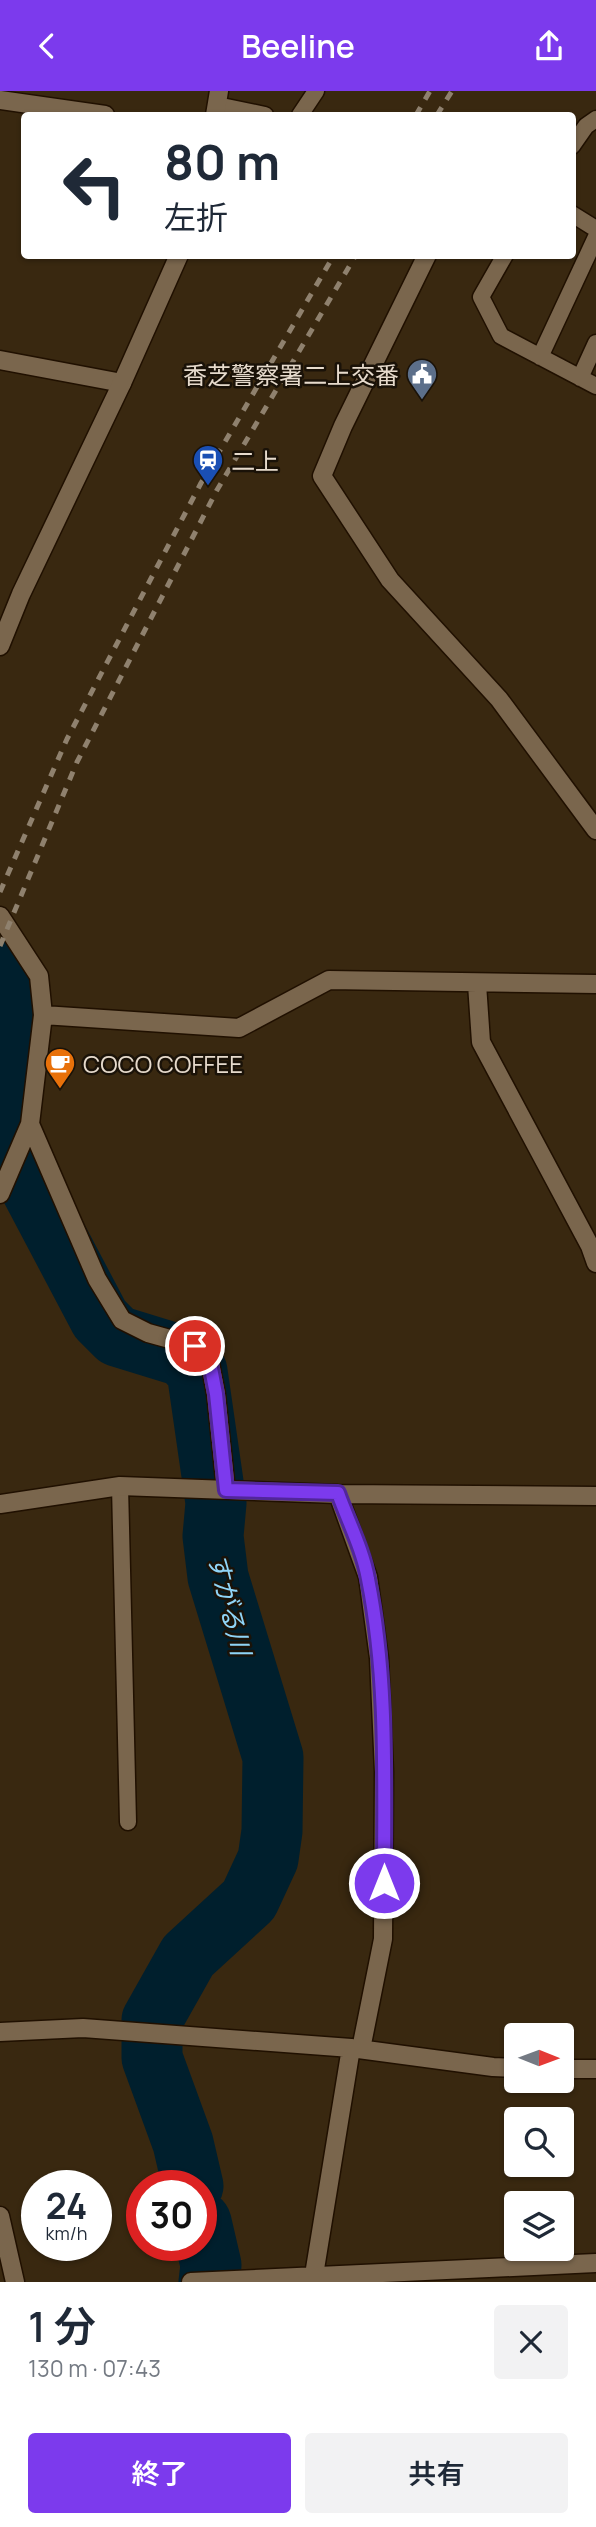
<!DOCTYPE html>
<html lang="ja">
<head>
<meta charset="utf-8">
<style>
	:root { --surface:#fff; --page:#f2f2f3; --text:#1f2937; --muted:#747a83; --accent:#7c3aed }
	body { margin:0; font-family:Manrope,"Noto Sans JP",sans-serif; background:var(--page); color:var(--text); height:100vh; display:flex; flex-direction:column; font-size:26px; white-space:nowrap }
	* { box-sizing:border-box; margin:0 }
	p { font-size:23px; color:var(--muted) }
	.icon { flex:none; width:38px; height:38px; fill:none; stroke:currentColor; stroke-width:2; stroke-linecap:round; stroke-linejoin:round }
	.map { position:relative; height:2191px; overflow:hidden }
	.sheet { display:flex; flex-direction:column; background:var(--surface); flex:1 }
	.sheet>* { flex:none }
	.top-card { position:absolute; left:21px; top:21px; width:555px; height:147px; border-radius:7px; box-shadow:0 2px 5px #0004; background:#fff; color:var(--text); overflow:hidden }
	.needle { width:46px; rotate:91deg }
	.controls { position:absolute; left:504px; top:1932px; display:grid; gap:14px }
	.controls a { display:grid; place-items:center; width:70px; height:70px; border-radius:7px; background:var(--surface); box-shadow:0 2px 5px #0004; font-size:35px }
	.speed { position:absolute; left:21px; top:2079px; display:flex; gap:14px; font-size:35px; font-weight:700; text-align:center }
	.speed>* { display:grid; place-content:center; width:91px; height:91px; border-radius:50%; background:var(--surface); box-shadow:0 2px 5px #0004; line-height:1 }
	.speed small { font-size:18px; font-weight:400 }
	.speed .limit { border:10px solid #d22; background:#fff; color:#111 }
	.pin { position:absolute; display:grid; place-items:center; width:60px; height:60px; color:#fff; margin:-30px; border:4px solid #fff; border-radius:50%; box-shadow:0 2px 7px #0007 }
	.me { position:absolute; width:77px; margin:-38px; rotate:0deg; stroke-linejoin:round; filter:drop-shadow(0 0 5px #0008) }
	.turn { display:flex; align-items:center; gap:24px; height:147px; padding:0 28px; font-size:32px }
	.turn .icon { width:91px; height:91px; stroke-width:2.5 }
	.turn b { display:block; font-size:49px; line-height:60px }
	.round { display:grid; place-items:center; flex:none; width:74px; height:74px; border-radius:7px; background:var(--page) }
	.summary { display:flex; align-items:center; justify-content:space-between; height:119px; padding:0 28px }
	h1 { font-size:42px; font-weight:600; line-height:52px }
	.primary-button { display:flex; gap:14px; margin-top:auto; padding:14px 28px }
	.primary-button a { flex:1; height:80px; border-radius:7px; background:var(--accent); color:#fff; font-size:28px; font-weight:600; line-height:80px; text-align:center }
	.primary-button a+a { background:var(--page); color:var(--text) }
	header { display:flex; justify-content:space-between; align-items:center; height:91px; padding:0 28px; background:var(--accent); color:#fff; font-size:32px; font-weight:600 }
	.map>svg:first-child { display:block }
</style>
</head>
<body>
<header><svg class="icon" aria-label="back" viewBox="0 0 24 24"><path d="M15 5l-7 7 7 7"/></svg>Beeline<svg class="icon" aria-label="share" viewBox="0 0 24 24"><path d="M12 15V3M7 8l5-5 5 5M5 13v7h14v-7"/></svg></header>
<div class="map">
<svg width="596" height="2191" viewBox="0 0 596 2191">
	<rect width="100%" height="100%" fill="#392810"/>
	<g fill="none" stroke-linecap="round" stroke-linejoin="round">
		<!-- river -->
		<path stroke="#001f2d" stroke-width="61" d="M7 881 14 907 6 1011 9 1045 25 1086 100 1228 117 1245 182 1265 197 1280 216 1412 213 1445 218 1486 273 1666 272 1740 268 1768 249 1809 188 1865 152 1929V1967L183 2052 193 2095
			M201 2131 211 2174 209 2191"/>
		<!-- service casing -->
		<g stroke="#201000" stroke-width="19">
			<path id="service" d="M217 14 265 24
				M300 24 316 0
				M572 55 586 35 596 28
				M572 123 596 138
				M505 164 481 206 501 245 596 295
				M540 266 596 146
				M580 287 596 252
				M120 1395 128 1731"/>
		</g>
		<!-- minor casing -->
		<g stroke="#201000" stroke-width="21">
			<path id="minor" d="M0 9 105 24
				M427 164 343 335 322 385 390 489 499 608 596 739
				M0 269 122 292
				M0 825 39 885 43 924 30 1033 0 1103
				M477 893 481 951 590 1155 596 1172
				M43 924 239 937 329 889 596 893
				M30 1033 97 1188 122 1229 148 1242 195 1255 210 1272 216 1303 226 1399
				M338 1403 368 1486 379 1567 384 1681 383 1848 361 1958
				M0 1413 120 1395 338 1403 596 1405
				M0 1941 83 1937 351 1957 493 1976 516 1977
				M562 1978H596
				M0 2125 15 2191
				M191 2191 596 2172
				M311 2191 314 2184 351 1957"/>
		</g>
		<!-- tertiary casing -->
		<g stroke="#201000" stroke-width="21">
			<path id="tertiary" d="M215 24 219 0
				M0 555 21 503 122 292 179 164"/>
		</g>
		<!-- service -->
		<use href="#service" stroke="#7a664d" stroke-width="16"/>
		<!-- minor -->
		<use href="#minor" stroke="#7a664d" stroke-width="18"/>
		<!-- tertiary -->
		<use href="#tertiary" stroke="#7a664d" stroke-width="18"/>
		<!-- rail -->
		<path stroke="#8f816e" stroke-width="5" stroke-dasharray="9 9" stroke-linecap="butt" d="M416 24 430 0
			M437 24 452 0
			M0 801 67 648 201 392 334 164
			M0 855 77 671 217 399 356 164"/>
	</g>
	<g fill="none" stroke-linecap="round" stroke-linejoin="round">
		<!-- route casing -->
		<g stroke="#51269a" stroke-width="18">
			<path id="route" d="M195 1255 210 1272 216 1303 226 1399 338 1402C348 1430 363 1459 368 1488 388 1587 384 1691 384 1792"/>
		</g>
		<!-- route -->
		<use href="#route" stroke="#7c3aed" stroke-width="12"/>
	</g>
	<!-- icons -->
	<defs>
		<g id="civic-pin" transform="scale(1.575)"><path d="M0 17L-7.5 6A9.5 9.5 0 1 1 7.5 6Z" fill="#5c6f8a" stroke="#1a1208"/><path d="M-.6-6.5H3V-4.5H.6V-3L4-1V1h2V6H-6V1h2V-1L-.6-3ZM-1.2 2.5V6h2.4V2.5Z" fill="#fff"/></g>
		<g id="station-pin" transform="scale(1.575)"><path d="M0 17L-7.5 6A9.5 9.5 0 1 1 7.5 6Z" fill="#1a4fb4" stroke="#1a1208"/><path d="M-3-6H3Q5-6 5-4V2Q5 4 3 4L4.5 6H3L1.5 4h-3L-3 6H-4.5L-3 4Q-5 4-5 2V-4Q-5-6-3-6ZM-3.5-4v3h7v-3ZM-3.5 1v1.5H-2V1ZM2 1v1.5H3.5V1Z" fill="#fff"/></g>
		<g id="cafe-pin" transform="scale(1.575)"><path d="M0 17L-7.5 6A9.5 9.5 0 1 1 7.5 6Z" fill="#e8710a" stroke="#1a1208"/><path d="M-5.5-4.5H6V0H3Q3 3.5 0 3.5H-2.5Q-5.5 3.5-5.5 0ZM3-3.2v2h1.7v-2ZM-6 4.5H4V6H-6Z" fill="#fff"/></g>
	</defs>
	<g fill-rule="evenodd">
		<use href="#civic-pin" x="422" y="283"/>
		<use href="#station-pin" x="208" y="369"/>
		<use href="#cafe-pin" x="60" y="972"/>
	</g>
	<g text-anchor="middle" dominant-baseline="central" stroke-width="5" stroke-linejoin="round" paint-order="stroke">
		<!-- poi labels -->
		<g font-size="24" fill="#e6dacc" stroke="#1a1208" text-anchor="start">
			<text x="399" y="283" text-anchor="end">香芝警察署二上交番</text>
			<text x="231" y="369">二上</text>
			<text x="83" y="972">COCO COFFEE</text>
		</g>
		<!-- water labels -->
		<g font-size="26" font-style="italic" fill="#8fd4f7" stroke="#1a1208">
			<text transform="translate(230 1513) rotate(76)">すがる川</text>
		</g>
	</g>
</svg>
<div class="controls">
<a><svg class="needle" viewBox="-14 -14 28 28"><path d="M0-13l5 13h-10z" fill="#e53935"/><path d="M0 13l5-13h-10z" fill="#747a83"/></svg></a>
<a><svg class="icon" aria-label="search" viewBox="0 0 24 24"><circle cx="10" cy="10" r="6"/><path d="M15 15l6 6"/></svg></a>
<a><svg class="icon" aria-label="layers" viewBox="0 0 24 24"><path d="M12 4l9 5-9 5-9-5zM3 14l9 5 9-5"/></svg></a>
</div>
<div class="speed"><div>24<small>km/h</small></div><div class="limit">30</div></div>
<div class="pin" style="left:195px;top:1255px;background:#d93025"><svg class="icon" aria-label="arrive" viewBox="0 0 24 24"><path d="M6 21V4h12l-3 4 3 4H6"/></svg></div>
<svg class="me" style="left:384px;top:1792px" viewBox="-20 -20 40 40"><circle r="17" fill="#7c3aed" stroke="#fff" stroke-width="3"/><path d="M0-11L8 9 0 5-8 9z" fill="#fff"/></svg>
<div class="top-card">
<div class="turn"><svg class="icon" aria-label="left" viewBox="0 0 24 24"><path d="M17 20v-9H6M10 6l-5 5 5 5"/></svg><div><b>80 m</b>左折</div></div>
</div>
</div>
<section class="sheet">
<div class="summary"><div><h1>1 分</h1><p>130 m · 07:43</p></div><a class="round"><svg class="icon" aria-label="close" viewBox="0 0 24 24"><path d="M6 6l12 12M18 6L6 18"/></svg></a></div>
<div class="primary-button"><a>終了</a><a>共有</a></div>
</section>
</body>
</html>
